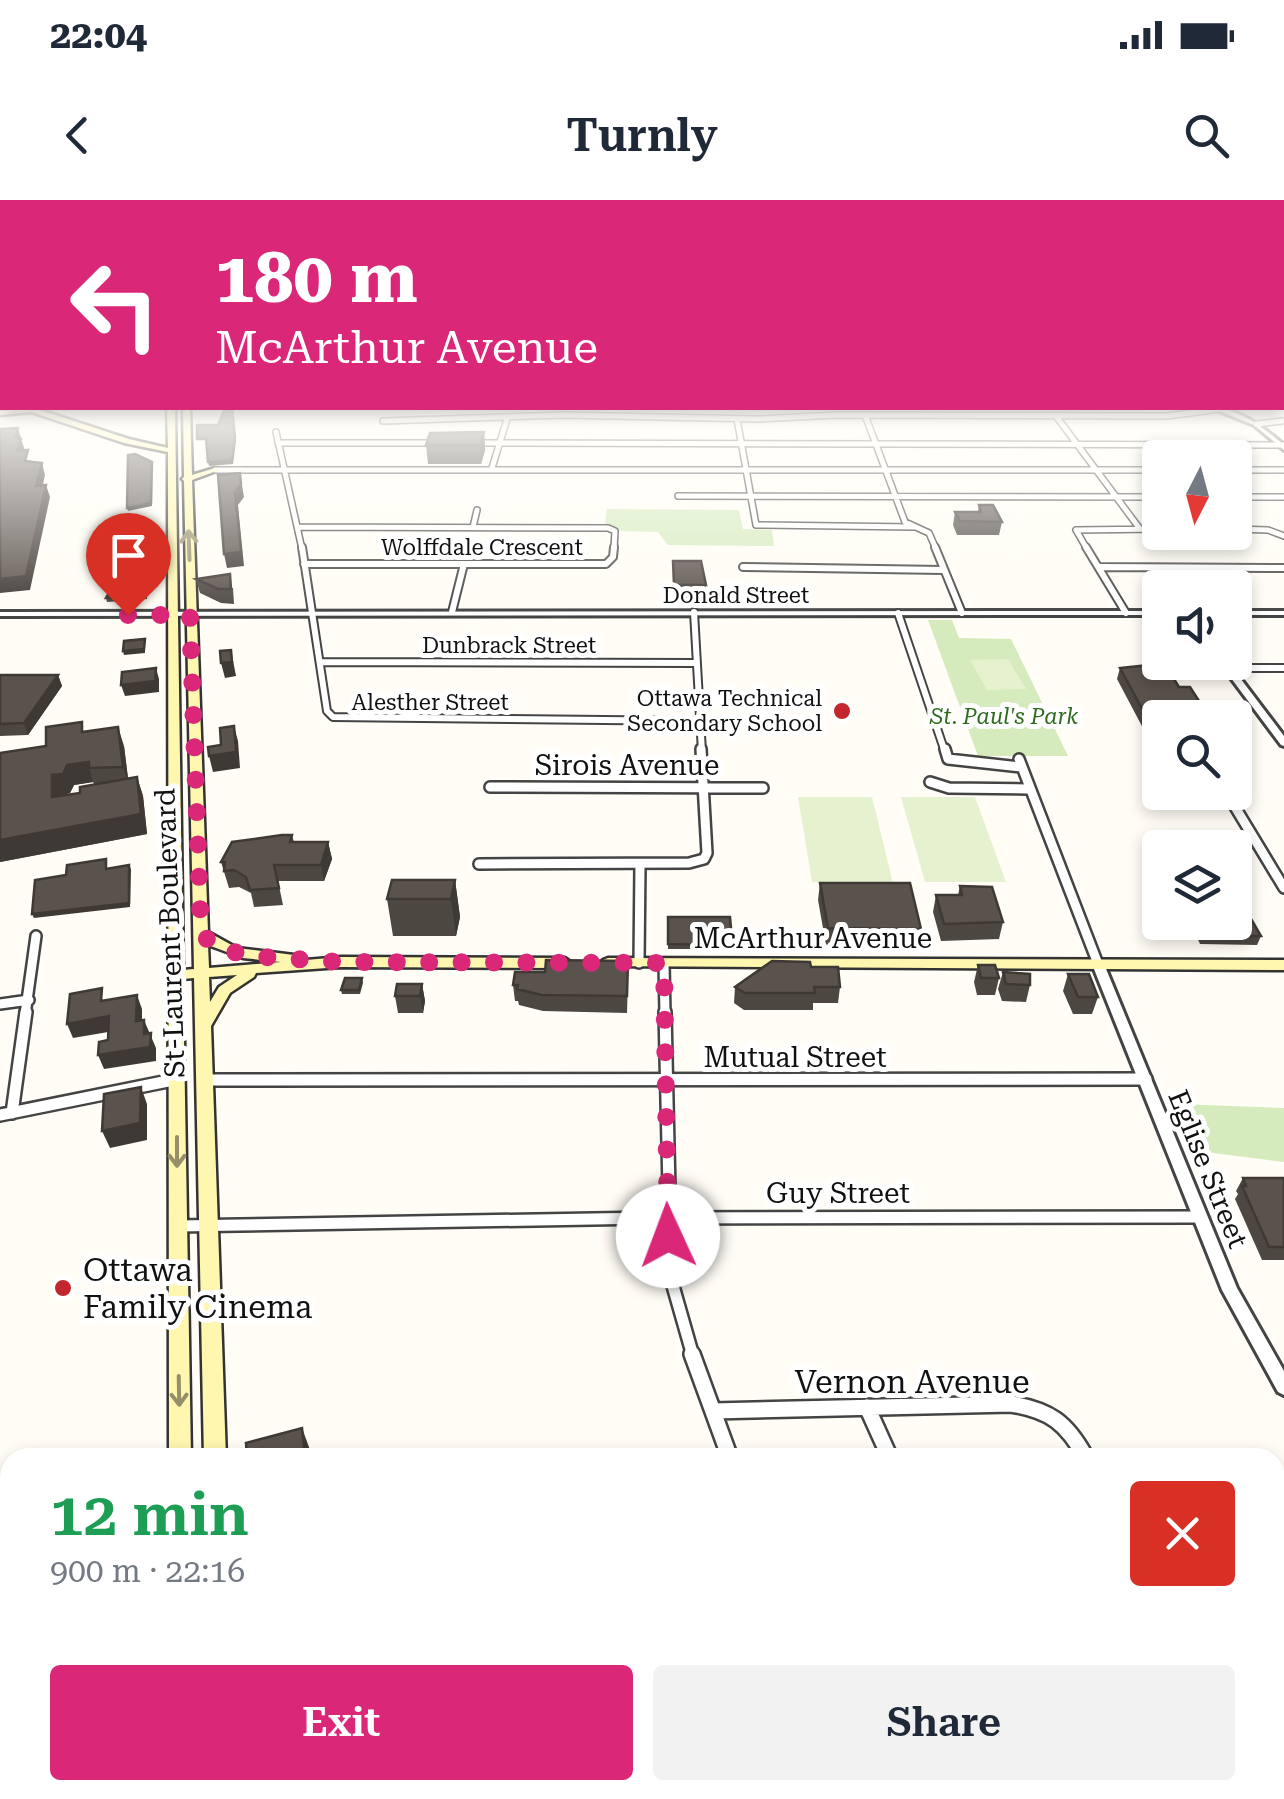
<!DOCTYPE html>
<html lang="en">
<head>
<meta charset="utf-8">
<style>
	:root { --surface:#fff; --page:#f2f2f3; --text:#1f2937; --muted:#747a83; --accent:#db2777 }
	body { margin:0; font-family:"Roboto Serif",serif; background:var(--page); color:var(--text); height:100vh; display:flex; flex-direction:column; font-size:38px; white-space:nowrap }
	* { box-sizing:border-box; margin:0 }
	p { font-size:32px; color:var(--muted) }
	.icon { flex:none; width:55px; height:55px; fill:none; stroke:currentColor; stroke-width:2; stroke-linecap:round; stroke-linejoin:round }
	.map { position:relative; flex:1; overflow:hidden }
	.panel { position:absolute; left:0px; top:1248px; width:1285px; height:352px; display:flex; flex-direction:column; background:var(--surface); border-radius:30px 30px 0 0; box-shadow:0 5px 15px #0003 }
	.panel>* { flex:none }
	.hud { position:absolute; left:0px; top:0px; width:1285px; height:210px; box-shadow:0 5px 15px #0003; background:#db2777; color:#fff; overflow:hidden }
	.needle { width:65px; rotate:186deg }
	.fabs { position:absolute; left:1142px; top:240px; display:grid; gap:20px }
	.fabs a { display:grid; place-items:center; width:110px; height:110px; border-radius:10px; background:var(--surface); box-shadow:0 5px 15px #0003; font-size:50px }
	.pin { position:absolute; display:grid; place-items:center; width:85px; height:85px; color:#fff; margin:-102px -42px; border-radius:50% 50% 50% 0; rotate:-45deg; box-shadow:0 0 10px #0007 }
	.pin .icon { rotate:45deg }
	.me { position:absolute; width:110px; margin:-55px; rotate:358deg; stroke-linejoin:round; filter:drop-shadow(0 0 8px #0008) }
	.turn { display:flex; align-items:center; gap:35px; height:210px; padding:0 50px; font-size:45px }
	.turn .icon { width:130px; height:130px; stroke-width:2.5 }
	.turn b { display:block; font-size:70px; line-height:85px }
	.round { display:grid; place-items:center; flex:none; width:105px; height:105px; border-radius:10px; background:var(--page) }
	.overview { display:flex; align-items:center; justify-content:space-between; height:170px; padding:0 50px }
	h1 { font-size:60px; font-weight:600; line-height:75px; color:#1e9e55 }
	.action { display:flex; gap:20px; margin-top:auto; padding:20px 50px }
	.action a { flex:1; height:115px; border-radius:10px; background:var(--accent); color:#fff; font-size:40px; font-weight:600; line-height:115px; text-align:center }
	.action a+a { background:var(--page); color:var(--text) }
	.status { display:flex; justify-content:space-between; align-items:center; height:70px; padding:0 50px; background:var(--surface); direction:ltr }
	.status svg { height:28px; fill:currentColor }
	header { display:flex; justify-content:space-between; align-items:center; height:130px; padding:0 50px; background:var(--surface); font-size:45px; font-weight:600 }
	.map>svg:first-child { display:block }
</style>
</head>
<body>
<div class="status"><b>22:04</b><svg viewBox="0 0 49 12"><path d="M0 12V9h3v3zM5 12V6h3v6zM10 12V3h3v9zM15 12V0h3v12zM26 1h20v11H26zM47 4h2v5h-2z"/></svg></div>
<header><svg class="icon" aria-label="back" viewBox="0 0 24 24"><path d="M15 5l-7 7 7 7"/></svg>Turnly<svg class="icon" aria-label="search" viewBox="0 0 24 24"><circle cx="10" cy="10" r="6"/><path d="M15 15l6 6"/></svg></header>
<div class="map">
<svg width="1284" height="1599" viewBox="0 0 1284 1599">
	<rect width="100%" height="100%" fill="#fffdf5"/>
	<!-- green -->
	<path fill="#d5ebbd" d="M607 309 739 310 743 329 772 330 774 346 668 345 658 332 621 331 605 324Z
		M928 420H952L959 438 1011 439 1068 556H978Z
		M1177 904 1284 908V962L1197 951Z
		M687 1590H1075L1079 1599H688Z"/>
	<!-- pitch -->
	<path fill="#e6f2cf" d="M1008 459 1026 489 987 490 970 460Z
		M798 597H872L893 683 812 682Z
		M901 597H975L1006 682H925Z"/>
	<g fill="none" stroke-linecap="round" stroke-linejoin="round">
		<!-- minor-far4 casing -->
		<g stroke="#444" stroke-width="8">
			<path id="minor-far4" d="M865 215 905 322 929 333 936 349
				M1056 216 1140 329
				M737 219 756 325 914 327
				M383 221 563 215 759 219 836 215 1167 216 1227 208
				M1256 224 1282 221
				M276 232 302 349
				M278 243H437
				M474 243 1284 245
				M492 268 507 219
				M215 270H1160
				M1235 270H1284
				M678 296 1160 297
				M1235 297H1284
				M299 327 608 328 615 331 614 349
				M473 327 477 310
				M1235 329 1268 330 1284 336
				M1087 349 1076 330 1160 329"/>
		</g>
		<!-- minor-far3 casing -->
		<g stroke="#444" stroke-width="10">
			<path id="minor-far3" d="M302 347 327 511 333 517 700 521
				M935 347 962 413
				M1086 347 1126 413
				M304 364H606L613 357 614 347
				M743 367 943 370
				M1100 367 1284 368
				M452 412 464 364
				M694 412 702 552
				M898 413 945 552
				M321 462 697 463
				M1227 468H1284"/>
		</g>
		<!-- minor-far2 casing -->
		<g stroke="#444" stroke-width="14">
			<path id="minor-far2" d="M945 549 948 559 1021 567
				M1019 559 1098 764
				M930 582 949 588 1028 589
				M490 587 763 588
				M1226 592 1284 688
				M479 664 689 663 704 659 707 653 701 549
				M639 763 640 664
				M664 763 665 815
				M0 804 29 800
				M25 815 36 736"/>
		</g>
		<!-- minor-far1 casing -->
		<g stroke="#444" stroke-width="16">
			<path id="minor-far1" d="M665 812 671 1079 693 1156
				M204 880 1146 879
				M12 913 26 812
				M0 915 178 879
				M177 1026 649 1018 1200 1017"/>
		</g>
		<!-- minor casing -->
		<g stroke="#444" stroke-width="20">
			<path id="minor" d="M692 1154 730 1258
				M867 1207 890 1258
				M713 1211 1011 1204C1050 1210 1067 1223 1086 1258
				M1275 1489H1284
				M526 1590V1599"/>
		</g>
		<!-- tertiary casing -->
		<g stroke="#444" stroke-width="6">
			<path id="tertiary" d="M1212 208C1239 208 1264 228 1284 245V250L1254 225Z
				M1160 411V415L0 416V412Z
				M1235 411H1284V415H1235Z
				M1219 462H1228L1284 536V546L1281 545Z
				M1098 760 1104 764 1237 1088 1284 1171V1195L1278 1192 1222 1090 1092 764Z"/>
		</g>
		<!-- secondary casing -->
		<g stroke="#333" stroke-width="5">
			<path id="secondary" d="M0 198 2 199V203H0Z
				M23 208H40V210L129 239 168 248 167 208H175L183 770 194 769 184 281 182 279 184 277 183 208H190L192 275 215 268 219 270 192 280 208 732 237 748 294 755 296 758 294 761 341 757 565 758 572 763 565 768 341 767 256 773 254 777 230 793 211 826 226 1258H204L194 778 183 779 191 1258H169L168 252 124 243 31 212 0 215V211ZM208 745 243 758 281 762 209 768ZM237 775 219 787 210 802 209 777Z
				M608 758 1284 760V770L603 766 601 763 603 760Z
				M172 1590H198V1599H172Z
				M214 1590H240V1599H214Z"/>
		</g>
		<!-- minor-far4 -->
		<use href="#minor-far4" stroke="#fff" stroke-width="5"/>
		<!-- minor-far3 -->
		<use href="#minor-far3" stroke="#fff" stroke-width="6"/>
		<!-- minor-far2 -->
		<use href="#minor-far2" stroke="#fff" stroke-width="9"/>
		<!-- minor-far1 -->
		<use href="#minor-far1" stroke="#fff" stroke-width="11"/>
		<!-- minor -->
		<use href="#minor" stroke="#fff" stroke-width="15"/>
		<!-- tertiary -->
		<use href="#tertiary" fill="#fff" fill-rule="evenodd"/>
		<!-- secondary -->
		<use href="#secondary" fill="#fff6b0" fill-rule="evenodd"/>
	</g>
	<!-- wall -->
	<path fill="#4d4742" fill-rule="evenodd" d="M484 232 485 250 481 264H428L426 245Z
		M979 305 1002 322 999 335H957L953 325 955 312H978Z
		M673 361 706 385 705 399H673Z
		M147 372V399L107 402 106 398Z
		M196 379 233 388 234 404 221 403 200 393Z
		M1120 468 1160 518V530H1144L1117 479Z
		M0 475H58L62 486 28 535 0 536Z
		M85 532 124 546 128 578 137 577 143 596 147 634 0 662 46 546ZM93 582 94 584 80 593 59 596 70 593 74 585Z
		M292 635 294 642H328L332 659 324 681H278L283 705 254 707 251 693 239 687 229 688 221 662Z
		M455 680 460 717 456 736H393L387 699Z
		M820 683 921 729 918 746 826 745 818 700Z
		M960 686 1003 722 999 739 941 741 933 712 936 695H958Z
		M668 717H730L732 744H713V749H668Z
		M1190 722H1235L1261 736 1257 745 1200 744Z
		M978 765 999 778 995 795H977L974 782Z
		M811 767 840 787 838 803H813V810H744L734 803 735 787Z
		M1003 772 1030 785 1026 802 1002 801 998 789Z
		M1068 774 1098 797 1092 814H1073L1063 791Z
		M628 777 627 813 543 811 519 805 518 801H515L513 785Z
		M362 778 363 783 360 794H342L341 790Z
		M422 784 425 801 423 813H398L395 796Z
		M1243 978H1284V1060H1262L1235 999 1238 994 1236 991Z
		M277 1590H464L463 1599H283Z"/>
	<!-- shaded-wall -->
	<path fill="#3f3936" d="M232 208 236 241 233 264 209 266 208 262Z
		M18 228 25 251 21 263 15 237Z
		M484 232 485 250 481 264 480 245Z
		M152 262V306L128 311 127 308Z
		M42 263 45 275 40 298 36 286Z
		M240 273 244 297 238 305 244 366 227 368 224 354Z
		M46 285 50 297 30 390 0 393V379Z
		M145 439V453L124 455 123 451Z
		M231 450 236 476 225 478 221 463Z
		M156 468 159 479V492L125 496 121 485Z
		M58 475 62 486 28 535 24 523Z
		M234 526 238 541 240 568 213 572 209 556 236 552Z
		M118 527 124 546 129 587 123 567Z
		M89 562V568L93 582 74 585 70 593 59 595V617L52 597V575L67 565Z
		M137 577 143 596 147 634 0 662V640Z
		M328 642 332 659 324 681 321 665Z
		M129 665 131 669 130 707 34 718 32 714Z
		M455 680 460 717 456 736 451 699Z
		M422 784 425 801 423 813 420 796Z
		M137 795 142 809V835L136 821Z
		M109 816 114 831 73 838 67 824Z
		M144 820 156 848V861L104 869 98 855 144 834Z
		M141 887 147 904V940L110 948 102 931Z
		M302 1228 313 1258H305Z
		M458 1590H464L463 1599H461Z"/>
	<!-- building -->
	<path fill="#5a524d" stroke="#3f3936" stroke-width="2.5" d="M225 208H232L235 237 232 260 208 262 206 239H197V225H218Z
		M18 228 15 237 21 239 17 251 28 250 25 261 42 263 36 286 46 285 26 376 0 379V229Z
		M484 232 480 245H426L430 233Z
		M135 254 152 262 151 303 127 308 128 255Z
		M240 273 241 284 235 292 241 352 224 354 218 275Z
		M979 305H993L1002 322 960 321 955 312H981Z
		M673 361H701L706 385H674Z
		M146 368V396L106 398 121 371Z
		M230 374 231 389H218L196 379Z
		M145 439 144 449 123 451 124 441Z
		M231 450 232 462 221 463 220 451Z
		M1158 464 1167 468 1179 487H1190L1210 518H1147L1120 468Z
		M156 468 155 481 121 485 122 472Z
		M0 475H58L24 523 0 524Z
		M82 522V532L118 527 123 567 89 568V562L67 565 63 574 52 575V597L80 593V587L137 577 141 614 0 640V553L46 546V527Z
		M234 526 236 552 209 556 208 547 221 545 220 528Z
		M282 635H292L290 642H328L321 665H274L279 688 250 690 246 677 234 670 224 671 225 662H221L232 642Z
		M106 659V669L129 665V703L32 714 35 680 66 675 67 665Z
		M392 680H455L451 699H387Z
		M820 683H910L921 729 828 728Z
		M960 686 992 687 1003 722 944 724 936 695H962Z
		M1235 705H1243L1261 736H1204L1197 722H1235Z
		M668 717H730L732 740 713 739V745L668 744Z
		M546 760 628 761 627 796 542 795 517 789 518 785H513L515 772H545Z
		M772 761 810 762 811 767H838L840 787H814L815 793H745L735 787Z
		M978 765H995L999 778H981Z
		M1003 772 1030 774V785L1006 784Z
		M1068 774H1089L1098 797H1078Z
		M345 778H362L359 790H341Z
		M397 784H422L420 796H395Z
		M102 788 101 801 137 795 136 821 144 820V834L151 833 150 847 98 855 99 842 108 840 109 816 67 824 70 794Z
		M141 887 140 923 102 931 104 894Z
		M1243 978H1284V1047H1269L1242 986H1246Z
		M302 1228 305 1258H247L246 1243Z"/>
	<!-- one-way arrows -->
	<defs><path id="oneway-shaft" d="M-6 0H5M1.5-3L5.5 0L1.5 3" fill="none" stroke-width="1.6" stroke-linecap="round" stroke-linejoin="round" transform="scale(2.5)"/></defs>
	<g stroke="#948f68">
		<use href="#oneway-shaft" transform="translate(189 345) rotate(-92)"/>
		<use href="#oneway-shaft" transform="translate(177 952) rotate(90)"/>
		<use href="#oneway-shaft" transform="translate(179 1191) rotate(89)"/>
	</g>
	<!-- sky -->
	<linearGradient id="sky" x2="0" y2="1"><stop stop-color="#95c6ee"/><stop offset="0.46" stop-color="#fffefa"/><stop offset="1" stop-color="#fffefa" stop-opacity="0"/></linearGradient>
	<rect width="1284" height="416" fill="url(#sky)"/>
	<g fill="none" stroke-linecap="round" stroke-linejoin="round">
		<!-- route -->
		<path stroke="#db2777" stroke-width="18" stroke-dasharray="0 32.4" d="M128 415H190L201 734 218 748 250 756 341 762 664 763 668 1036"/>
	</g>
	<!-- markers -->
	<g fill="#c4262e" stroke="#fff" stroke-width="4">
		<circle cx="842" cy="511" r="10"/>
		<circle cx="63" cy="1088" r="10"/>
	</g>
	<g text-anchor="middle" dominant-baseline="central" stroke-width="10" stroke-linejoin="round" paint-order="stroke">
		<!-- far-street labels -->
		<g font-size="22" fill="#111" stroke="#fff">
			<text x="482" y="347">Wolffdale Crescent</text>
			<text x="736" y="395">Donald Street</text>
			<text x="509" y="445">Dunbrack Street</text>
			<text x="430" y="502">Alesther Street</text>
		</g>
		<!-- far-poi labels -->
		<g font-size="22" fill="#111" stroke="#fff" text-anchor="end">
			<text x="822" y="498">Ottawa Technical<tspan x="822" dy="25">Secondary School</tspan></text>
		</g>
		<!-- far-park labels -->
		<g font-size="22" font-style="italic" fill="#2f6b1f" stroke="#fff">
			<text x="1004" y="516">St. Paul's Park</text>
		</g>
		<!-- street labels -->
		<g font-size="28" fill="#111" stroke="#fff">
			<text x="627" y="565">Sirois Avenue</text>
			<text transform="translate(170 733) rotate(-92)">St-Laurent Boulevard</text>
			<text x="813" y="738">McArthur Avenue</text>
			<text x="795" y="857">Mutual Street</text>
			<text transform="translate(1208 969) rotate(68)">Eglise Street</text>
			<text x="838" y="993">Guy Street</text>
		</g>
		<!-- near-poi labels -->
		<g font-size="32" fill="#111" stroke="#fff" text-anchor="start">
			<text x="83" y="1070">Ottawa<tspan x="83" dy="37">Family Cinema</tspan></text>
		</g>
		<!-- near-street labels -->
		<g font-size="32" fill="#111" stroke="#fff">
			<text x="912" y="1182">Vernon Avenue</text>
		</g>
	</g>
</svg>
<div class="fabs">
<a><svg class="needle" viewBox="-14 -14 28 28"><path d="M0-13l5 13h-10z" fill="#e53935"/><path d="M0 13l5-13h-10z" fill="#747a83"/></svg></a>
<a><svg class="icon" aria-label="sound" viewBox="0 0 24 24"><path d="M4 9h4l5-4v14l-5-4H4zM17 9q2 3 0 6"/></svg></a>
<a><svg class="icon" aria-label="search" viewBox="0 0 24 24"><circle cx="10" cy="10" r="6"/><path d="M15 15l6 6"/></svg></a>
<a><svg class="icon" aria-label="layers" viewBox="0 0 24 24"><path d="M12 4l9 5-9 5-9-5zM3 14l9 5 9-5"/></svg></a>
</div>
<div class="pin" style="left:128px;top:415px;background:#d93025"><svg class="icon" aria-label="arrive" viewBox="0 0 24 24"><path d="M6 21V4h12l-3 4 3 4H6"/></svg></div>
<svg class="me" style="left:668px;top:1036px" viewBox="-20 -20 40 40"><circle r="19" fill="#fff"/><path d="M0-13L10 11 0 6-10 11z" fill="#db2777"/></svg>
<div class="hud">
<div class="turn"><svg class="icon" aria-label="left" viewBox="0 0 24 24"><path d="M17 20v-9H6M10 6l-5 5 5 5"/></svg><div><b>180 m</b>McArthur Avenue</div></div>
</div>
<section class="panel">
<div class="overview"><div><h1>12 min</h1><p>900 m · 22:16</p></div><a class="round" style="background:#d93025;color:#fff"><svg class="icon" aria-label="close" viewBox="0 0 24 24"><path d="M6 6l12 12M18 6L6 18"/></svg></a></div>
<div class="action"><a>Exit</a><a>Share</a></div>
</section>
</div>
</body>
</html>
